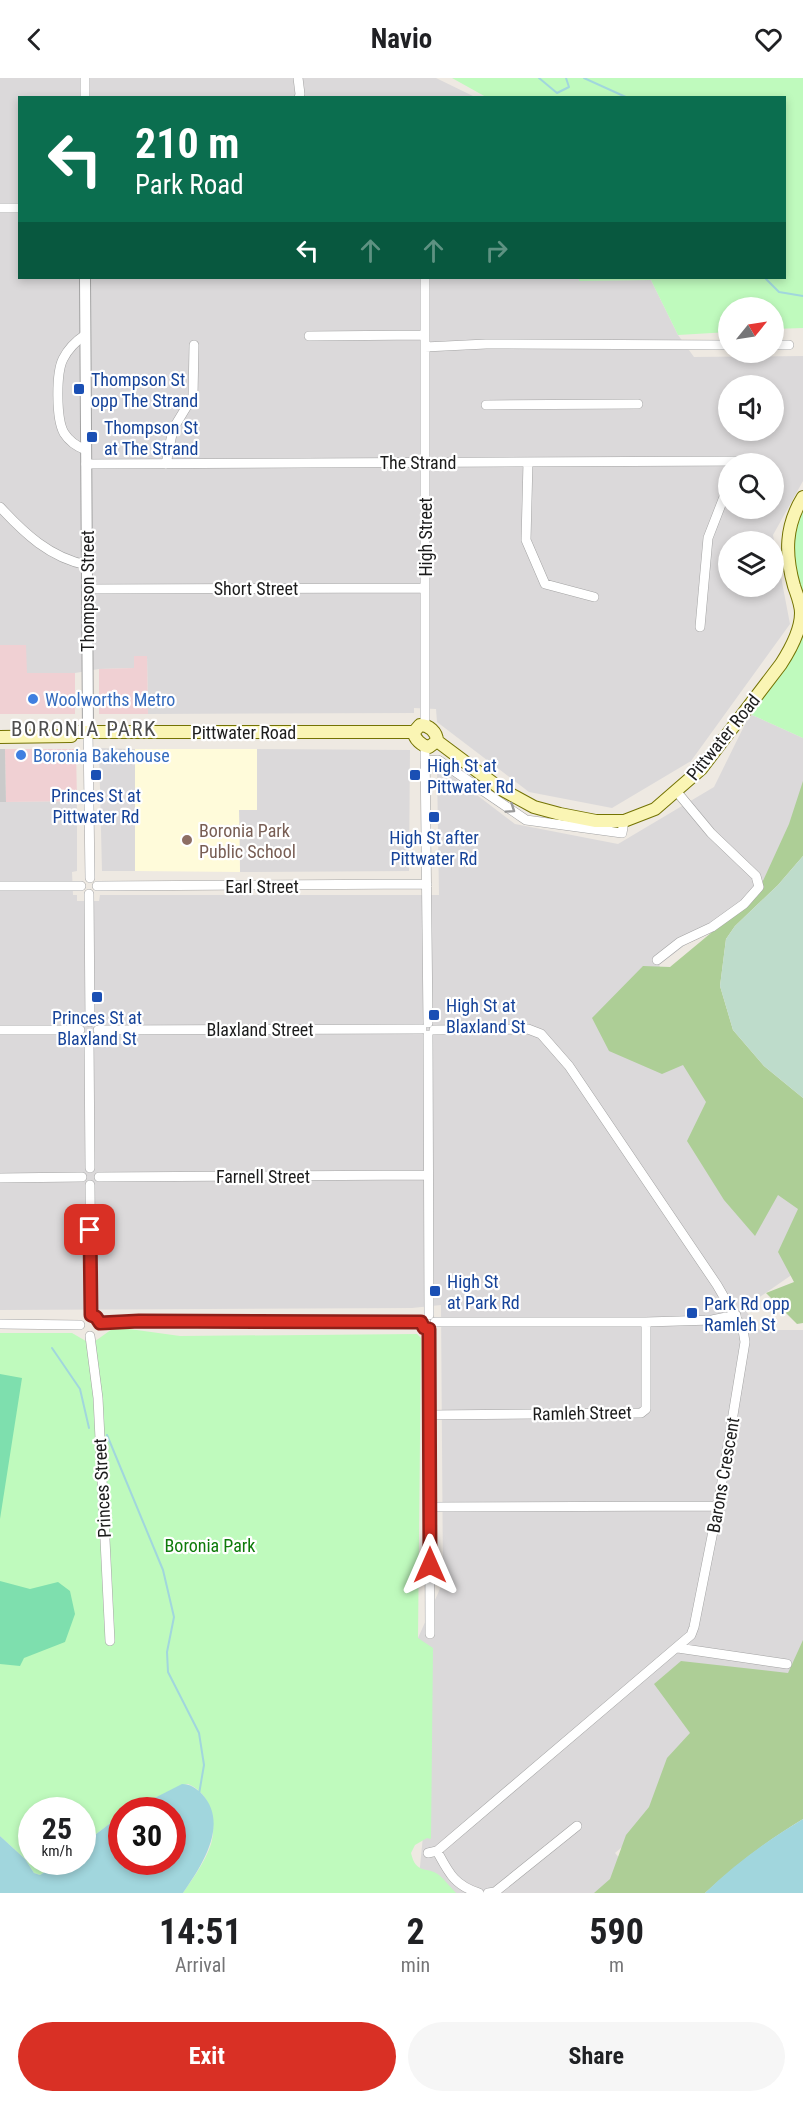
<!DOCTYPE html>
<html lang="en">
<head>
<meta charset="utf-8">
<style>
	:root { --surface:#fff; --page:#f6f6f6; --text:#202124; --muted:#757577; --accent:#d93025 }
	body { margin:0; font-family:"Roboto Condensed",sans-serif; background:var(--page); color:var(--text); height:100vh; display:flex; flex-direction:column; font-size:22px; white-space:nowrap }
	* { box-sizing:border-box; margin:0 }
	p { font-size:20px; color:var(--muted) }
	.icon { flex:none; width:33px; height:33px; fill:none; stroke:currentColor; stroke-width:2; stroke-linecap:round; stroke-linejoin:round }
	.map { position:relative; height:1815px; overflow:hidden }
	.details { display:flex; flex-direction:column; background:var(--surface); flex:1 }
	.details>* { flex:none }
	.top-card { position:absolute; left:18px; top:18px; width:768px; height:183px; border-radius:0px; box-shadow:0 3px 9px #0003; background:#0b6e4f; color:#fff; overflow:hidden }
	.needle { width:39px; rotate:60deg }
	.buttons { position:absolute; left:718px; top:219px; display:grid; gap:12px }
	.buttons a { display:grid; place-items:center; width:66px; height:66px; border-radius:50%; background:var(--surface); box-shadow:0 3px 9px #0003; font-size:30px }
	.speed { position:absolute; left:18px; top:1719px; display:flex; gap:12px; font-size:30px; font-weight:700; text-align:center }
	.speed>* { display:grid; place-content:center; width:78px; height:78px; border-radius:50%; background:var(--surface); box-shadow:0 3px 9px #0003; line-height:1 }
	.speed small { font-size:15px; font-weight:400 }
	.speed .limit { border:9px solid #d22; background:#fff; color:#111 }
	.pin { position:absolute; display:grid; place-items:center; width:51px; height:51px; color:#fff; margin:-26px; border-radius:12px; box-shadow:0 3px 9px #0006 }
	.me { position:absolute; width:66px; margin:-33px; rotate:0deg; stroke-linejoin:round; filter:drop-shadow(0 0 4px #0008) }
	.turn { display:flex; align-items:center; gap:21px; height:126px; padding:0 18px; font-size:27px }
	.turn .icon { width:78px; height:78px; stroke-width:2.5 }
	.turn b { display:block; font-size:42px; line-height:51px }
	.lanes { display:flex; align-items:center; height:57px; padding:0 18px; background:#0003; justify-content:center; gap:30px; direction:ltr }
	.lanes .off { opacity:.35 }
	.eta { display:flex; justify-content:space-evenly; align-items:center; height:102px; text-align:center }
	.eta b { font-size:36px; font-weight:700; line-height:42px }
	.action { display:flex; gap:12px; margin-top:auto; padding:12px 18px }
	.action a { flex:1; height:69px; border-radius:36px; background:var(--accent); color:#fff; font-size:24px; font-weight:700; line-height:69px; text-align:center }
	.action a+a { background:var(--page); color:var(--text) }
	header { display:flex; justify-content:space-between; align-items:center; height:78px; padding:0 18px; background:var(--surface); font-size:27px; font-weight:700 }
	.map>svg:first-child { display:block }
</style>
</head>
<body>
<header><svg class="icon" aria-label="back" viewBox="0 0 24 24"><path d="M15 5l-7 7 7 7"/></svg>Navio<svg class="icon" aria-label="heart" viewBox="0 0 24 24"><path d="M12 20l-8-8c-3-5 5-10 8-4 3-6 11-1 8 4z"/></svg></header>
<div class="map">
<svg width="803" height="1815" viewBox="0 0 803 1815">
	<rect width="100%" height="100%" fill="#eee9e2"/>
	<!-- residential -->
	<path fill="#dbd9da" fill-rule="evenodd" d="M0 0H436L475 19 20 20V200H579L580 203 651 202 678 257 694 279 803 278V403L773 457 790 546 691 683 612 730 529 714 437 644 436 631 414 630V635L148 636 147 578 134 590 99 591 75 595H26V567H0ZM729 308H774V352H729ZM729 386H774V430H729ZM729 464H774V508H729Z
		M750 636 803 660V712L772 800 659 887 717 998 803 1076V1189L744 1230 759 1252H803V1605L721 1686 615 1775 641 1805 622 1815H423L418 1809 424 1748 418 1560 443 1504 441 1227 412 1230 0 1232V724L77 723V793L72 794 73 817H77V823H99L100 817H439L437 690 440 689 515 746 618 766 714 709Z
		M99 670 135 671V793H102Z
		M257 671 410 672 409 793 240 794 239 732 257 731Z"/>
	<!-- commercial -->
	<path fill="#f0d0d3" d="M0 567H26L27 595H75V636H0Z
		M134 578H147L148 636H99V591L134 590Z
		M5 671H76L77 723 6 724Z"/>
	<!-- education -->
	<path fill="#fffbda" d="M135 671H257V732H239L240 794 135 793Z"/>
	<!-- religious -->
	<path fill="#cacaca" d="M0 671H5L6 724H0Z"/>
	<!-- forest -->
	<path fill="#adce96" d="M803 703V778L778 807 735 848 726 861 720 908 733 952 764 988 803 1020V1245L797 1246 766 1215 794 1204 778 1174 798 1131 778 1117 755 1158 724 1122 687 1063 706 1024 683 987 662 996 609 973 592 940 643 888 670 889 723 845 762 805 789 746Z
		M803 1562V1741C768 1762 736 1787 705 1815H594L610 1801 626 1757 649 1729 667 1680 690 1655 654 1606 681 1583 788 1595Z"/>
	<!-- wetland -->
	<path fill="#bedccb" d="M803 778V1020L764 988 733 952 720 908 726 861 735 848 778 807Z"/>
	<!-- park -->
	<path fill="#bffabd" d="M452 0H803V250L774 251V230H729V254L678 257 651 202 579 203V200H784V20L486 19Z
		M803 425V517L790 469Z
		M803 558V676V660L750 636 787 586Z
		M115 1249 180 1258 417 1256 421 1260 418 1560 433 1570 431 1761 427 1760 415 1767 411 1775C416 1797 427 1788 439 1797 445 1802 450 1809 456 1815H183C193 1800 205 1784 211 1766 217 1744 211 1715 188 1706 164 1711 146 1732 122 1732L121 1737 83 1766 82 1732H32V1784H60L40 1797 34 1795 25 1781 0 1758V1255H72L91 1266Z"/>
	<!-- pitch -->
	<path fill="#7edfae" d="M0 1296 22 1300 0 1441Z
		M0 1503 30 1511 58 1504 70 1513 75 1536 65 1564 24 1580 20 1588 0 1586Z"/>
	<!-- water -->
	<path fill="#a1d6dd" d="M182 1706C190 1706 196 1710 202 1716 230 1746 201 1789 183 1815H0V1758L25 1781 34 1795 40 1797 60 1784H82L83 1766 121 1737 122 1784H172V1732H131Z
		M803 1741V1815H705C735 1786 768 1762 803 1741Z"/>
	<g fill="none" stroke-linecap="round" stroke-linejoin="round">
		<!-- stream -->
		<path stroke="#a1d6dd" stroke-width="2" d="M539 0 557 15 569 9 566 0
			M584 0 628 20
			M765 200 779 214 803 218
			M52 1270 80 1311 89 1350
			M107 1357 163 1492 174 1539 167 1574 168 1594 199 1655 204 1687 199 1716"/>
		<!-- minor casing -->
		<g stroke="#a3a3a3" stroke-width="10">
			<path id="minor" d="M85 0V20
				M298 0 300 16 299 20
				M0 130H20
				M425 200V647
				M85 257C76 263 68 271 63 281 56 295 56 341 64 355 69 363 78 369 86 372
				M309 258 425 257
				M774 267H789
				M425 269 486 266 729 267
				M486 327 638 326
				M528 384 526 462 545 506 594 519
				M86 386 750 383
				M166 386 173 351 193 318 194 267
				M0 429C24 455 50 480 87 487
				M87 511 425 510
				M700 549 708 460 729 406
				M88 654 90 800
				M425 668 428 945
				M425 683 438 682 526 742 622 755 624 743
				M0 808H81
				M97 808 427 806
				M89 816 90 944
				M657 882 680 864 712 849 744 826 759 809 756 798 711 755 677 714
				M0 952H80
				M98 952 422 951
				M428 957 429 1237
				M89 962 90 1090
				M99 1099 427 1097
				M0 1100 82 1099
				M90 1107 91 1237
				M435 1244H646L712 1242 736 1237
				M100 1245 139 1243 421 1244
				M0 1246 80 1247
				M429 1251 430 1556
				M90 1258 98 1320 110 1563
				M430 1337 641 1335 646 1331V1244
				M430 1429 718 1428
				M678 1570 787 1586
				M437 1773C449 1795 454 1807 479 1815
				M428 1775 437 1773 691 1557 694 1549 718 1428 745 1264 743 1252 717 1207 569 988 541 956 528 951 434 952
				M488 1815 495 1814 577 1748"/>
		</g>
		<!-- tertiary casing -->
		<g stroke="#a3a3a3" stroke-width="12">
			<path id="tertiary" d="M85 200 88 654"/>
		</g>
		<!-- secondary casing -->
		<g stroke="#747303" stroke-width="14">
			<path id="secondary" d="M414 654 420 647C429 647 437 654 437 663
				M414 654C414 661 422 668 429 669L437 663
				M0 659 71 658 73 654H414
				M437 663 501 711 534 729 560 736 596 743H624L655 731 701 691 781 586C790 572 801 553 801 535 801 526 797 517 794 508 785 476 785 448 803 419"/>
		</g>
		<!-- minor -->
		<use href="#minor" stroke="#fff" stroke-width="9"/>
		<!-- tertiary -->
		<use href="#tertiary" stroke="#fff" stroke-width="10"/>
		<!-- secondary -->
		<use href="#secondary" stroke="#faf5b4" stroke-width="12"/>
	</g>
	<!-- one-way arrows -->
	<defs><path id="oneway-chevron" d="M-2-3.5L2.5 0L-2 3.5" fill="none" stroke-width="1.6" stroke-linecap="round" stroke-linejoin="round" transform="scale(1.5)"/></defs>
	<use stroke="#999" href="#oneway-chevron" transform="translate(511 731) rotate(34)"/>
	<g fill="none" stroke-linecap="round" stroke-linejoin="round">
		<!-- route casing -->
		<g stroke="#8d1f18" stroke-width="15">
			<path id="route" d="M90 1152 91 1237 96 1239 100 1245 139 1243 421 1244 424 1250 429 1251 430 1487"/>
		</g>
		<!-- route -->
		<use href="#route" stroke="#d93025" stroke-width="10"/>
	</g>
	<!-- markers -->
	<g fill="#1a4fb4" stroke="#fff" stroke-width="2">
		<rect x="73" y="305" width="12" height="12" rx="3"/>
		<rect x="86" y="353" width="12" height="12" rx="3"/>
		<rect x="90" y="691" width="12" height="12" rx="3"/>
		<rect x="409" y="691" width="12" height="12" rx="3"/>
		<rect x="428" y="733" width="12" height="12" rx="3"/>
		<rect x="91" y="913" width="12" height="12" rx="3"/>
		<rect x="428" y="931" width="12" height="12" rx="3"/>
		<rect x="429" y="1207" width="12" height="12" rx="3"/>
		<rect x="686" y="1229" width="12" height="12" rx="3"/>
	</g>
	<g fill="#3f7fe0" stroke="#fff" stroke-width="2">
		<circle cx="33" cy="621" r="6"/>
		<circle cx="21" cy="677" r="6"/>
	</g>
	<circle fill="#8d6e63" stroke="#fff" stroke-width="2" cx="187" cy="762" r="6"/>
	<g text-anchor="middle" dominant-baseline="central" stroke-width="4.5" stroke-linejoin="round" paint-order="stroke">
		<!-- transit labels -->
		<g font-size="18" fill="#164399" stroke="#fff" text-anchor="start">
			<text x="91" y="301">Thompson St<tspan x="91" dy="21">opp The Strand</tspan></text>
			<text x="104" y="349">Thompson St<tspan x="104" dy="21">at The Strand</tspan></text>
			<text x="427" y="687">High St at<tspan x="427" dy="21">Pittwater Rd</tspan></text>
			<text x="96" y="717" text-anchor="middle">Princes St at<tspan x="96" dy="21">Pittwater Rd</tspan></text>
			<text x="434" y="759" text-anchor="middle">High St after<tspan x="434" dy="21">Pittwater Rd</tspan></text>
			<text x="446" y="927">High St at<tspan x="446" dy="21">Blaxland St</tspan></text>
			<text x="97" y="939" text-anchor="middle">Princes St at<tspan x="97" dy="21">Blaxland St</tspan></text>
			<text x="447" y="1203">High St<tspan x="447" dy="21">at Park Rd</tspan></text>
			<text x="704" y="1225">Park Rd opp<tspan x="704" dy="21">Ramleh St</tspan></text>
		</g>
		<!-- street labels -->
		<g font-size="18" fill="#1c1c1c" stroke="#fff">
			<text x="418" y="384">The Strand</text>
			<text transform="translate(425 459) rotate(-90)">High Street</text>
			<text x="256" y="510">Short Street</text>
			<text transform="translate(87 513) rotate(-90)">Thompson Street</text>
			<text x="244" y="654">Pittwater Road</text>
			<text transform="translate(723 659) rotate(-51)">Pittwater Road</text>
			<text x="262" y="808">Earl Street</text>
			<text x="260" y="951">Blaxland Street</text>
			<text x="263" y="1098">Farnell Street</text>
			<text transform="translate(582 1335) rotate(-1)">Ramleh Street</text>
			<text transform="translate(723 1397) rotate(-80)">Barons Crescent</text>
			<text transform="translate(102 1410) rotate(-93)">Princes Street</text>
		</g>
		<!-- shop labels -->
		<g font-size="18" fill="#366cbe" stroke="#fff" text-anchor="start">
			<text x="45" y="621">Woolworths Metro</text>
			<text x="33" y="677">Boronia Bakehouse</text>
		</g>
		<!-- education labels -->
		<g font-size="18" fill="#785e54" stroke="#fff" text-anchor="start">
			<text x="199" y="752">Boronia Park<tspan x="199" dy="21">Public School</tspan></text>
		</g>
		<!-- park labels -->
		<g font-size="18" fill="#0e7b0a" stroke="#fff">
			<text x="210" y="1467">Boronia Park</text>
		</g>
		<!-- quarter labels -->
		<g font-size="21" letter-spacing="1.5" fill="#4f4f4f" stroke="#fff">
			<text x="84" y="651">BORONIA PARK</text>
		</g>
	</g>
</svg>
<div class="buttons">
<a><svg class="needle" viewBox="-14 -14 28 28"><path d="M0-13l5 13h-10z" fill="#e53935"/><path d="M0 13l5-13h-10z" fill="#757577"/></svg></a>
<a><svg class="icon" aria-label="sound" viewBox="0 0 24 24"><path d="M4 9h4l5-4v14l-5-4H4zM17 9q2 3 0 6"/></svg></a>
<a><svg class="icon" aria-label="search" viewBox="0 0 24 24"><circle cx="10" cy="10" r="6"/><path d="M15 15l6 6"/></svg></a>
<a><svg class="icon" aria-label="layers" viewBox="0 0 24 24"><path d="M12 4l9 5-9 5-9-5zM3 14l9 5 9-5"/></svg></a>
</div>
<div class="speed"><div>25<small>km/h</small></div><div class="limit">30</div></div>
<div class="pin" style="left:90px;top:1152px;background:#d93025"><svg class="icon" aria-label="arrive" viewBox="0 0 24 24"><path d="M6 21V4h12l-3 4 3 4H6"/></svg></div>
<svg class="me" style="left:430px;top:1487px" viewBox="-20 -20 40 40"><path d="M0-17L14 15 0 8-14 15z" fill="#d93025" stroke="#fff" stroke-width="4"/></svg>
<div class="top-card">
<div class="turn"><svg class="icon" aria-label="left" viewBox="0 0 24 24"><path d="M17 20v-9H6M10 6l-5 5 5 5"/></svg><div><b>210 m</b>Park Road</div></div>
<div class="lanes"><svg class="icon" aria-label="left" viewBox="0 0 24 24"><path d="M17 20v-9H6M10 6l-5 5 5 5"/></svg><svg class="icon off" aria-label="ahead" viewBox="0 0 24 24"><path d="M12 20V5M6 11l6-6 6 6"/></svg><svg class="icon off" aria-label="ahead" viewBox="0 0 24 24"><path d="M12 20V5M6 11l6-6 6 6"/></svg><svg class="icon off" aria-label="right" viewBox="0 0 24 24"><path d="M7 20v-9h11M14 6l5 5-5 5"/></svg></div>
</div>
</div>
<section class="details">
<div class="eta">
<div><b>14:51</b><p>Arrival</p></div>
<div><b>2</b><p>min</p></div>
<div><b>590</b><p>m</p></div>
</div>
<div class="action"><a>Exit</a><a>Share</a></div>
</section>
</body>
</html>
